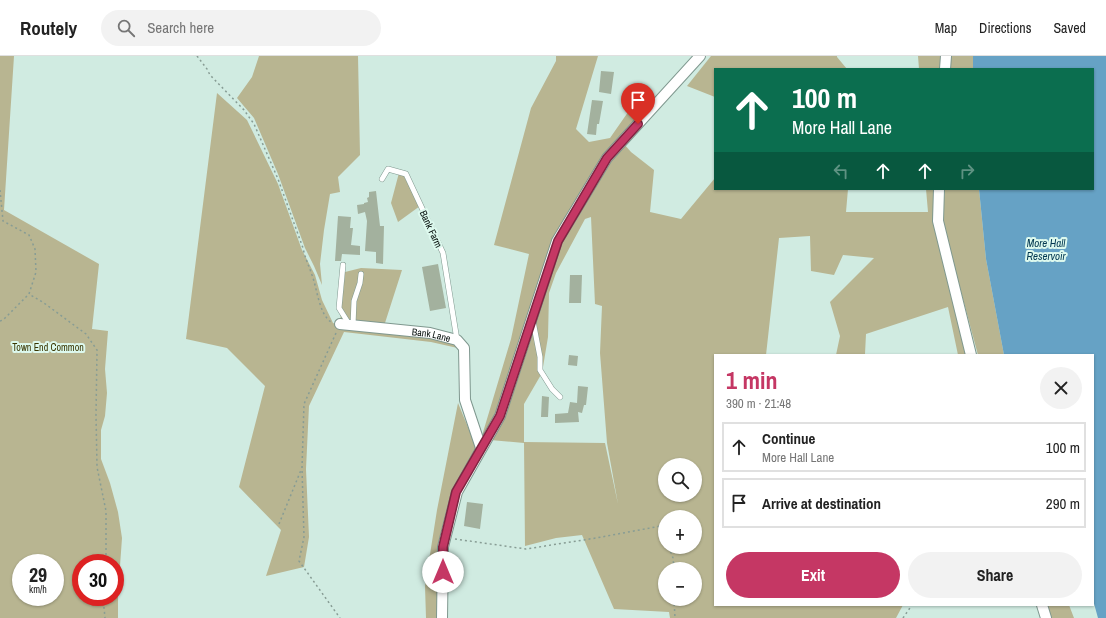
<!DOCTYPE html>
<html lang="en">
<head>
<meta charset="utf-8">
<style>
	:root { --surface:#fff; --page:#f2f2f2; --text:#222; --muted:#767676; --line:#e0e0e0; --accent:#c53764 }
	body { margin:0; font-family:"Archivo Narrow",sans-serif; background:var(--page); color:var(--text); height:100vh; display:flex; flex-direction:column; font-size:15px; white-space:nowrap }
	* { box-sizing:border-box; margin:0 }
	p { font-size:13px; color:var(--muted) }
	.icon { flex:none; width:22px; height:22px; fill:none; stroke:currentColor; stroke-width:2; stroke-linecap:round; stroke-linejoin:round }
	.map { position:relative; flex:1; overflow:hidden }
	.panel { position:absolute; left:714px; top:298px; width:380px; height:252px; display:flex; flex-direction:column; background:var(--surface); border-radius:0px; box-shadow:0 1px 3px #0004 }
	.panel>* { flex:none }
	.top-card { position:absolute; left:714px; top:12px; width:380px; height:122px; border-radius:0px; box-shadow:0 1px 3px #0004; background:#0b6e4f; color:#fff; overflow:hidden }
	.tools { position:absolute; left:658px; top:402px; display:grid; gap:8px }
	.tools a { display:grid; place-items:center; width:44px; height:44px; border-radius:50%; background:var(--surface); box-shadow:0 1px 3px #0004; font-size:20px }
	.speed { position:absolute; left:12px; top:498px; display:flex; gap:8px; font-size:20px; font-weight:700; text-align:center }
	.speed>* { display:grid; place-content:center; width:52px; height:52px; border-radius:50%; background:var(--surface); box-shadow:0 1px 3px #0004; line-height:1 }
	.speed small { font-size:10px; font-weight:400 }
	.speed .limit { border:6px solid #d22; background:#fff; color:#111 }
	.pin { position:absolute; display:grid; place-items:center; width:34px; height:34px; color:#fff; margin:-41px -17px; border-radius:50% 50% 50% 0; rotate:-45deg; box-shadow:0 0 4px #0007 }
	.pin .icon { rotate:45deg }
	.me { position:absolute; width:44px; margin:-22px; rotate:0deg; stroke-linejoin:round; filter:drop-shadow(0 0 3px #0008) }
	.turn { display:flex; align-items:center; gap:14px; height:84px; padding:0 12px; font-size:18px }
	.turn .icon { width:52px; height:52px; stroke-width:2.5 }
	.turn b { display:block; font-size:28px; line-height:34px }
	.lanes { display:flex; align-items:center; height:38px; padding:0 12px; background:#0003; justify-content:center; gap:20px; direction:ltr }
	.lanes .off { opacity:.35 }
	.round { display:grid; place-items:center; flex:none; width:42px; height:42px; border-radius:21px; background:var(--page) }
	.headline { display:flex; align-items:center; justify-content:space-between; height:68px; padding:0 12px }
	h1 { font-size:24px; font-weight:800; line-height:30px; color:var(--accent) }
	.cta { display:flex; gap:8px; margin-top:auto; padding:8px 12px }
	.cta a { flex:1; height:46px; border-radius:24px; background:var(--accent); color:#fff; font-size:16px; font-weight:800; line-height:46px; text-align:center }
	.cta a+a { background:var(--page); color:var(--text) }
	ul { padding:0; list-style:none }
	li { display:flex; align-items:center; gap:12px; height:50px; margin:0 8px 6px; padding:0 4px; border:2px solid var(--line); border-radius:0px }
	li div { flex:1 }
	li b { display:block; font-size:15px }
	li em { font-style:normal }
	header { display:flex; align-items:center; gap:24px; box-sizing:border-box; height:56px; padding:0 20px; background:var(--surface); border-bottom:1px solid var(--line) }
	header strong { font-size:19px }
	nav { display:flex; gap:22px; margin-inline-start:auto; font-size:14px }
	.search { width:280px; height:36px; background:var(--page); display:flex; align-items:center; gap:10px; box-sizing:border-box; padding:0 14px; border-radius:22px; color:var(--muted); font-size:15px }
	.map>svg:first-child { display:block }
</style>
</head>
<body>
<header>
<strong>Routely</strong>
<div class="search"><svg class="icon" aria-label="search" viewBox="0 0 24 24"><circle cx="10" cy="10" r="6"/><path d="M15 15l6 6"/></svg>Search here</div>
<nav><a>Map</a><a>Directions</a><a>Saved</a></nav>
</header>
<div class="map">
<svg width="1106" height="562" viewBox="0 0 1106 562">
	<rect width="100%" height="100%" fill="#d0ebe1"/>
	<!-- green -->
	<path fill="#b8b591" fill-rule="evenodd" d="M0 0H14L4 154 99 208 92 273 108 275 105 313 107 337 105 360 101 374V403L110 427 118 456 122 482 118 538V562H0ZM21 507H55V541H21ZM81 507H115V541H81Z
		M259 0H358L360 99 338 121 340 136 330 138 324 174 320 208 322 229 314 210 305 192 278 118 254 62 237 42 252 21Z
		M556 0H598L576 73 589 86 610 82 633 49 646 54 555 184 496 360 481 383 511 283 529 198 494 189 531 52 556 5Z
		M711 0H837V1L847 13H715V41L687 30Z
		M918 0H973V13H919Z
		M217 37 247 64 278 128 302 194 315 219 322 244 333 267 341 270 455 285 462 293 431 286 344 276 309 350 306 413 309 481 304 511 266 520 281 474 239 431 265 330 227 292 186 283Z
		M624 88 631 96 654 114 650 156 681 163 715 122V133H848L846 156H928L926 133H937L967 299H958L948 251 866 278 865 298 836 299 840 280 830 246 874 202 843 199 834 219 811 215 810 180 779 182 766 299H715V549H766L767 550 784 549H903L896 562H670L669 556 614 553 582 479 556 482 525 490 524 387 490 384 560 185 609 104ZM591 161 595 248 602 250 600 297 607 387 618 448 605 387 524 386V348L542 317 548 281 549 237 556 217 585 163ZM665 409H695V439H665ZM665 461H695V491H665ZM665 513H695V543H665Z
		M400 113 420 150 398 166 391 147Z
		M945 133H979L986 203 1004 299H978L942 165Z
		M361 212 402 214 384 270 340 266 345 216Z
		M458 347 477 393 453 436 438 562H426L425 530 437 454Z
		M1046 549H1069L1074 562H1049Z"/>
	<!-- water -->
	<path fill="#66a2c5" d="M973 0H1106V562H1098L1093 544V299H1004L986 203 979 133H1093V13H973Z"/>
	<!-- building -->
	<path fill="#a3b19e" d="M601 15 614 16 611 38 599 36Z
		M592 44 603 45 599 68H597L596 79 587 78Z
		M376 135 380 170H384L383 208 376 207V196L365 195 367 165 365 156 358 158 357 149 364 148V147L368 146 367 142 369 141V136Z
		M338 160 351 161 350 172H353L351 189 360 190V199L342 198 341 205H335Z
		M438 208 446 252 430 255 422 211Z
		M570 219H582L581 247H569Z
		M569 299 578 300 577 310 568 309Z
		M578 330 588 331 586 349H584L582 357 578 356 579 366 555 367V358L568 357 570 346 577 347Z
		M542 340 549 341 548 361H541Z
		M467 446 483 448 480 473 464 470Z"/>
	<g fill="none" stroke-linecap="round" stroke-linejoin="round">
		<!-- lane casing -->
		<g stroke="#7f988f" stroke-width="6">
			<path id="lane" d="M382 123 388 113 406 118 443 197 457 284
				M343 209 339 252 349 268
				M533 265 540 301V314L552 333 560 341
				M353 269 354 245 360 227 361 218"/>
		</g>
		<!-- street casing -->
		<g stroke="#7f988f" stroke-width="12">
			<g id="street">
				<path d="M945 13 946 0"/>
				<path d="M939 133 938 165 971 299"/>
				<path id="s1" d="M340 268 430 277 457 284 464 292 465 344 481 392"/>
				<path d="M1042 549 1046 562"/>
				<path d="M442 562 443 491 457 436 500 360 557 185 607 102 700 0"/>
			</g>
		</g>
		<!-- path -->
		<path stroke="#879c94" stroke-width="1.5" stroke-dasharray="2 3" stroke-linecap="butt" d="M197 0 207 13 210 19 244 54 254 68 278 123 303 192C305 202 309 210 312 219 317 232 319 258 331 266
			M0 134 3 165 29 179 35 193 36 216 29 238 44 247 86 278 97 294 96 358 97 411 106 455V501L105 507
			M0 265 3 264 29 238
			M336 277 304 348 302 412 304 481 299 505 340 562
			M279 468 301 414
			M455 483 526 493 596 482 661 470 665 481
			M669 491 673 502 674 513
			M103 541 105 562
			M674 543 675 562
			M903 562 912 549"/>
		<!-- lane -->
		<use href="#lane" stroke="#fff" stroke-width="5"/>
		<!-- street -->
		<use href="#street" stroke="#fff" stroke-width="10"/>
	</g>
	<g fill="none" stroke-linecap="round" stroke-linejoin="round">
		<!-- route casing -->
		<g stroke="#802441" stroke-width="10">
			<path id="route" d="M443 516V491L456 436 500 360 558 185 607 102 638 68"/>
		</g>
		<!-- route -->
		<use href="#route" stroke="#c53764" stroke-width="7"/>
	</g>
	<g text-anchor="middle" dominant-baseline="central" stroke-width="4" stroke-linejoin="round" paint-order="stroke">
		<!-- street labels -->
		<g font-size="10" fill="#060f0c" stroke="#ddf9ee">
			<text transform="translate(431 173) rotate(65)">Bank Farm</text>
			<text stroke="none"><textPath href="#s1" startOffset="92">Bank Lane</textPath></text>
		</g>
		<!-- park labels -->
		<g font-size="10" fill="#393501" stroke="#ddf9ee">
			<text x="48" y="291">Town End Common</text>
		</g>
		<!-- water labels -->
		<g font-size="11" font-style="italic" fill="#033851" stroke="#ddf9ee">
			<text x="1046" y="187">More Hall<tspan x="1046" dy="13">Reservoir</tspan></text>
		</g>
	</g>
</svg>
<div class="tools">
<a><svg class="icon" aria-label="search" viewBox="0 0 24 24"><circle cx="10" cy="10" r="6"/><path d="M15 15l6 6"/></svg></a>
<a>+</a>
<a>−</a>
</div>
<div class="speed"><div>29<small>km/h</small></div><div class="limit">30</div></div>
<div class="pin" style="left:638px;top:68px;background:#d93025"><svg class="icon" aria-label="arrive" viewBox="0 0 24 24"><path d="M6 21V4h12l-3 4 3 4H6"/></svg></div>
<svg class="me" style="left:443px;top:516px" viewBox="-20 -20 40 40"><circle r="19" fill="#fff"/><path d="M0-13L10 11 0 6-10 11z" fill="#c53764"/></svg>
<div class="top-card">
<div class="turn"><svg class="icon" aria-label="ahead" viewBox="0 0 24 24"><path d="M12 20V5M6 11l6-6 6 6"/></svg><div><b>100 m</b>More Hall Lane</div></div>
<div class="lanes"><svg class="icon off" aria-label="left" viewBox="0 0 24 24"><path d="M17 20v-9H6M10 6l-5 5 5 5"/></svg><svg class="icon" aria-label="ahead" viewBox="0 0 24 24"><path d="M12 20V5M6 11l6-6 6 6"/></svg><svg class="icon" aria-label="ahead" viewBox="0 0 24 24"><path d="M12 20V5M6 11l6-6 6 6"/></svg><svg class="icon off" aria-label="right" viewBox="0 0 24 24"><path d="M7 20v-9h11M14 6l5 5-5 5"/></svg></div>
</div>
<section class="panel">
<div class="headline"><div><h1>1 min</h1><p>390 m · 21:48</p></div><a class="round"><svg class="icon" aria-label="close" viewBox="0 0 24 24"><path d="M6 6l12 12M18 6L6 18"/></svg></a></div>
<ul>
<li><svg class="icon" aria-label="ahead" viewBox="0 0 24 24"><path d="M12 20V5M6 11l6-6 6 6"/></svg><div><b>Continue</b><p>More Hall Lane</p></div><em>100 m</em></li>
<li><svg class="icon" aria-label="arrive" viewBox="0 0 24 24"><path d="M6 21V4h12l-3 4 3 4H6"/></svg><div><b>Arrive at destination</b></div><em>290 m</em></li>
</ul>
<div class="cta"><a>Exit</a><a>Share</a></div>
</section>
</div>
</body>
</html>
